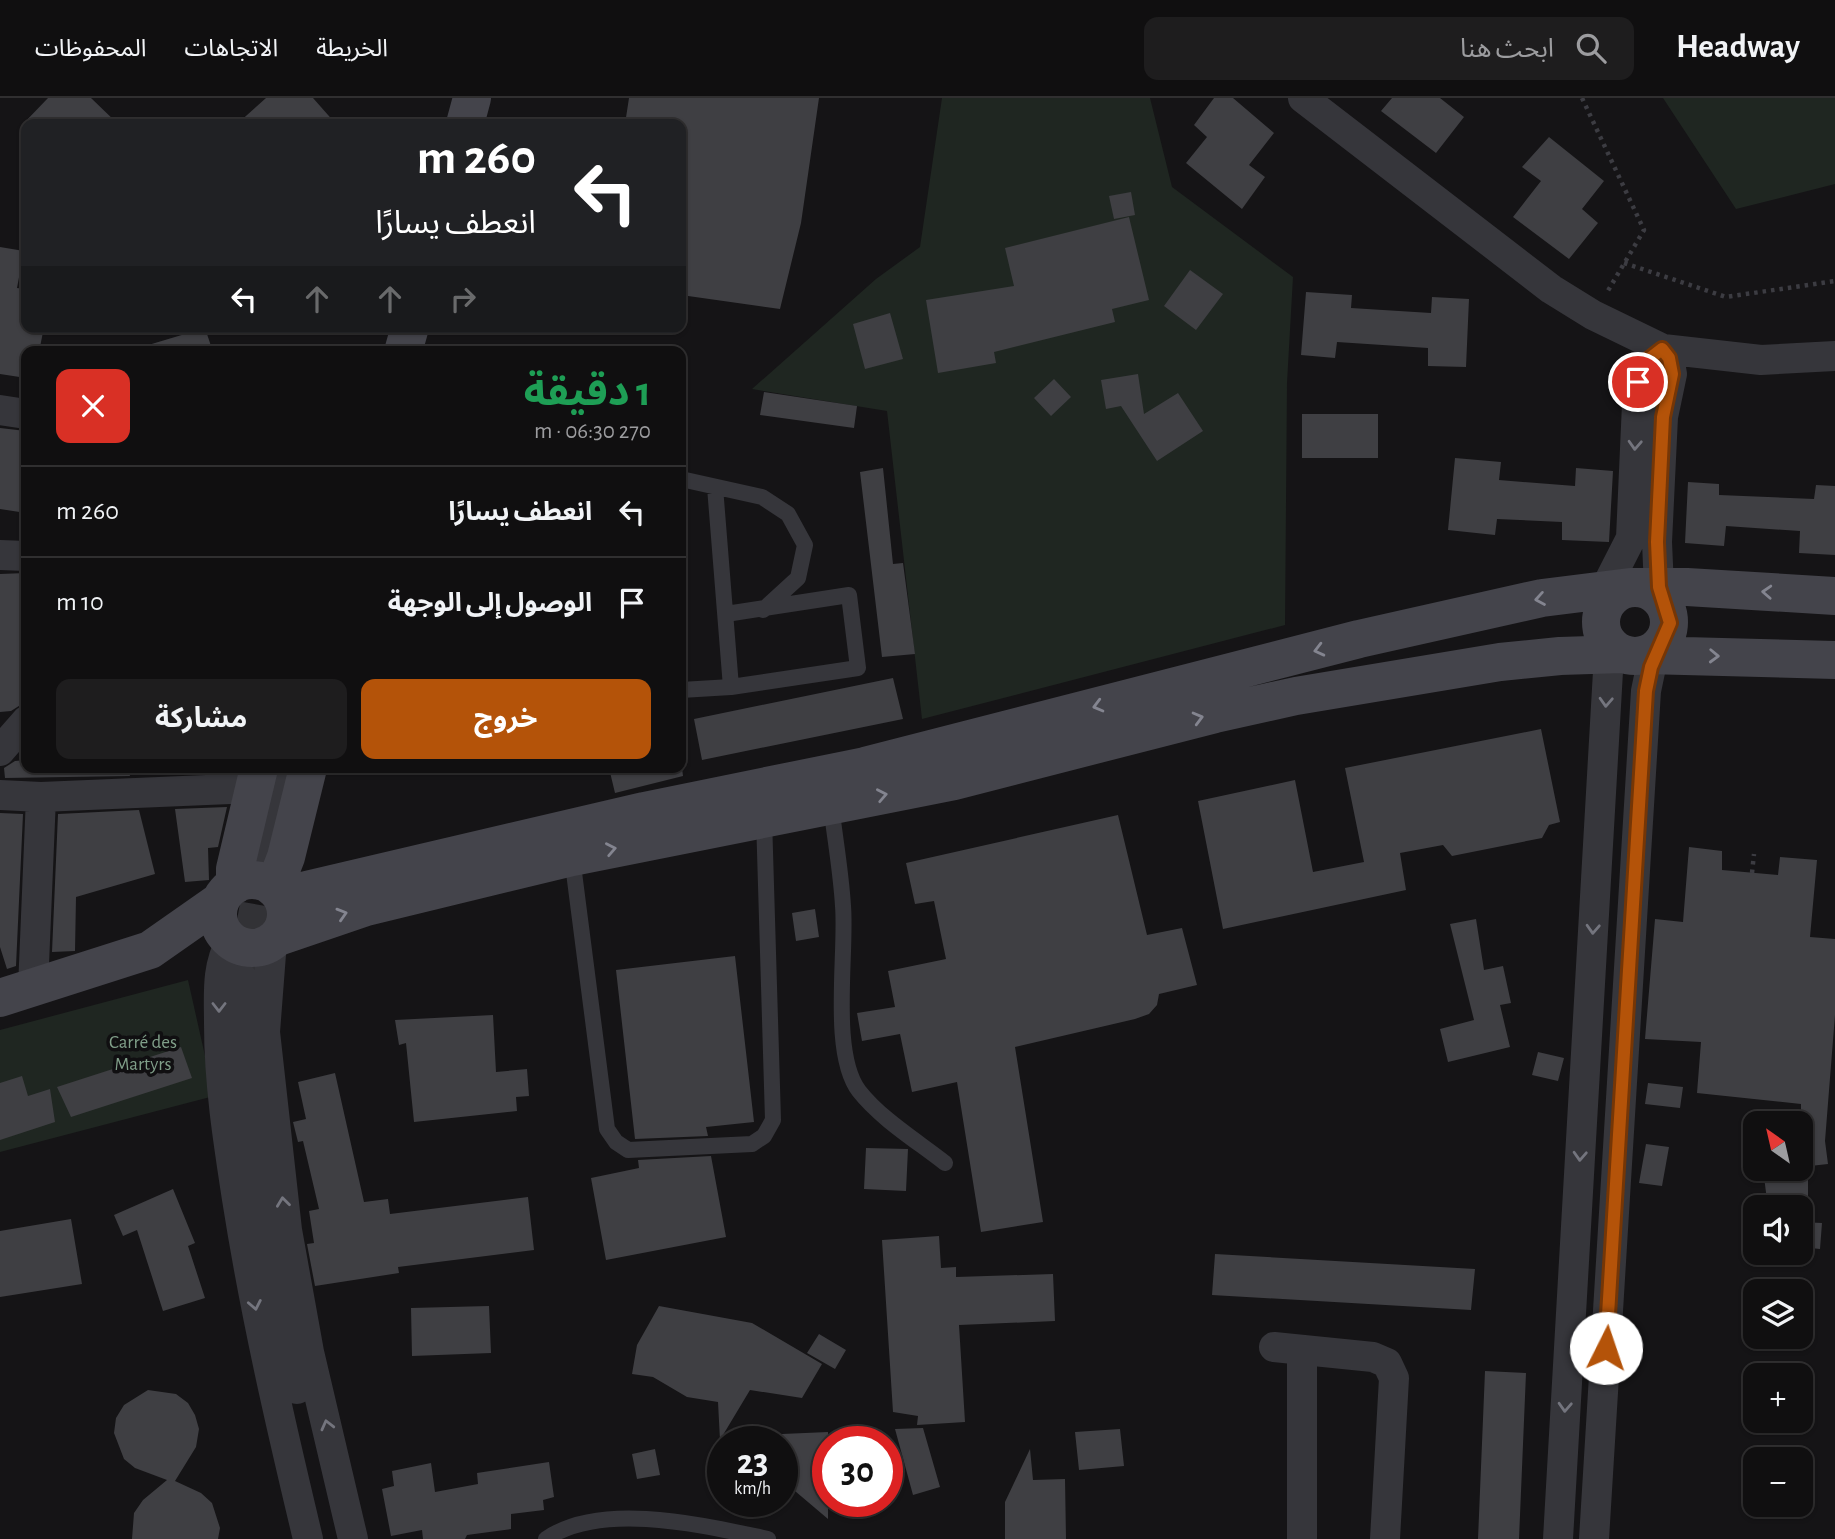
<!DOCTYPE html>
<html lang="ar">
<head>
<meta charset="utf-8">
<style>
	:root { --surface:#100f10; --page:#1e1d1e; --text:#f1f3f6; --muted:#9c9c9f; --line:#302f30; --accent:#b45309 }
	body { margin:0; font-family:"Alegreya Sans","Noto Sans Arabic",sans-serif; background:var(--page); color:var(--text); direction:rtl; height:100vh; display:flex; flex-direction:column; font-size:26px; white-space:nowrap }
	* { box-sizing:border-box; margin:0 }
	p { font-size:23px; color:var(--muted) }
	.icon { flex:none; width:38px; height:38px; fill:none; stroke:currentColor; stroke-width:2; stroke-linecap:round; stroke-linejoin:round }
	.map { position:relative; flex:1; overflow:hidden; direction:ltr }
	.panel { position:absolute; left:21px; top:248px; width:665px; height:427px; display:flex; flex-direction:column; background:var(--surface); border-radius:14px; box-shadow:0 2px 5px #0004,0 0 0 2px var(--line); direction:rtl }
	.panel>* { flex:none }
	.hud { position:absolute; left:21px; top:21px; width:665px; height:214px; border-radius:14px; box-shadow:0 2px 5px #0004,0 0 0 2px var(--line); direction:rtl; background:#202124; color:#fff; overflow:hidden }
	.needle { width:46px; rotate:326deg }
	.controls { position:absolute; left:1743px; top:1013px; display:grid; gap:14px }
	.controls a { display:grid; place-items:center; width:70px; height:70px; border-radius:14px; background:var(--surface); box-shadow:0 2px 5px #0004,0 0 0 2px var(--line); font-size:35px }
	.speed { position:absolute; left:707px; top:1328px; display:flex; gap:14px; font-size:35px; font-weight:700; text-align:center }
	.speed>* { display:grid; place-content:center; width:91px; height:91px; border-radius:50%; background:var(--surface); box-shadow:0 2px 5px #0004,0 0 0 2px var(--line); line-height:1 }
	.speed small { font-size:18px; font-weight:400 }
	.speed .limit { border:10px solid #d22; background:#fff; color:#111 }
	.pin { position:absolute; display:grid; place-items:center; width:60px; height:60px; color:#fff; margin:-30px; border:4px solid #fff; border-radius:50%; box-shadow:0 2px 7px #0007 }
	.me { position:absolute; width:77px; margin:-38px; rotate:4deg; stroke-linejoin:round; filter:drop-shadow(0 0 5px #0008) }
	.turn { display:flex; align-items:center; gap:24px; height:147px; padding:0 35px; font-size:32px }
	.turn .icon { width:91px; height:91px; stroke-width:2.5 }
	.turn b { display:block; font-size:49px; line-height:60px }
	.lanes { display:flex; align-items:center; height:66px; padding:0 35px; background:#0003; justify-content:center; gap:35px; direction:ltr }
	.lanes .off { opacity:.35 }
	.round { display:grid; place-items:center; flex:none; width:74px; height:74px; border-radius:14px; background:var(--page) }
	.overview { display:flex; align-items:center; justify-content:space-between; height:119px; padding:0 35px }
	h1 { font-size:42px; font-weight:700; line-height:52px; color:#1e9e55 }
	.action { display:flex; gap:14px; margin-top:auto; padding:14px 35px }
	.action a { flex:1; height:80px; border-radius:14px; background:var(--accent); color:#fff; font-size:28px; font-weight:700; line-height:80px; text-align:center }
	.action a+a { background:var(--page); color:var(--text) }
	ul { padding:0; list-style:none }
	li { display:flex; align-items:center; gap:21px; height:91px; padding:0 35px; border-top:2px solid var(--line) }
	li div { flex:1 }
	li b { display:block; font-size:26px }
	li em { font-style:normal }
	header { display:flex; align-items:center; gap:42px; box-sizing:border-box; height:98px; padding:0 35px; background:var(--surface); border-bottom:2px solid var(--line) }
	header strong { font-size:33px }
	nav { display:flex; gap:38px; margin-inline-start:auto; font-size:24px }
	.search { width:490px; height:63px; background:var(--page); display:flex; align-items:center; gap:18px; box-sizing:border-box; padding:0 24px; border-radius:14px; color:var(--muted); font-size:26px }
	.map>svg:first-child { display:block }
</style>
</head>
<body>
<header>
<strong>Headway</strong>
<div class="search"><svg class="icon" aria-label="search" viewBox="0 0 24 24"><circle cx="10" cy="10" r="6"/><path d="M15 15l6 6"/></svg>ابحث هنا</div>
<nav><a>الخريطة</a><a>الاتجاهات</a><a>المحفوظات</a></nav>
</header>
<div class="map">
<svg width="1835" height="1441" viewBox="0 0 1835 1441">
	<rect width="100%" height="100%" fill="#151416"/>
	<!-- green -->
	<path fill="#1f2621" d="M942 0H1150L1172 89 1293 179 1287 285 1285 527 922 621 887 313 752 291 876 181 920 149Z
		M1663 0H1835V86L1736 111Z
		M188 882 214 998 0 1054V932Z"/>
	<!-- building -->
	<path fill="#3f3f43" d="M48 0H91L118 26H23Z
		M266 0H313L336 26H237Z
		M629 0H819L801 125 780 211 681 197V26H625Z
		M1214 0H1233L1274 35 1249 67 1265 79 1242 111 1186 65 1207 39 1194 27Z
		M1392 0H1440L1464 19 1436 55 1381 13Z
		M1549 39 1604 83 1582 111 1598 125 1569 161 1513 119 1541 83 1522 69Z
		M1131 94 1135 117 1114 121 1109 98Z
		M1129 119 1149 202 1112 211 1115 224 994 254 996 265 938 275 926 202 1014 188 1005 150Z
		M0 149 24 153 17 190 26 191V229H44L39 254H26V280L0 276Z
		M1190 172 1223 196 1196 232 1164 208Z
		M1306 194 1352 197 1351 210 1431 215 1432 199 1469 201 1466 269 1428 268V250L1337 244 1335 260 1301 257Z
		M890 215 903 261 865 271 853 226Z
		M205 230 213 254H146L145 248Z
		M1138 276 1144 316 1178 295 1203 333 1157 363 1121 308 1106 311 1101 282Z
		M1054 281 1071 299 1051 318 1034 300Z
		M764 294 857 308 854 330 760 317Z
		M1302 316H1378V360H1302Z
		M0 330 26 333V415L0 411Z
		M1455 360 1501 364 1499 382 1575 388 1576 370 1613 373 1609 444 1562 442V424L1497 421 1495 437 1448 432Z
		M883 370 893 466 903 465 915 556 882 559 860 374Z
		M1688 384 1719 386V397L1814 401 1816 387 1835 388V457L1799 455 1800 433 1726 428 1724 448 1685 445Z
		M26 475V568H21L22 606 11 613 0 614V476Z
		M893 580 903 621 702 662 694 621Z
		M1541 631 1560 724 1549 727 1542 740 1452 758 1443 747 1400 755 1406 792 1223 831 1198 703 1295 682 1313 774 1364 764 1345 670Z
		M26 662V670H128L130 678 5 680 4 670 15 663Z
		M169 670H203L204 675 170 676Z
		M609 670H682L683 678 615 695Z
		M227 709 218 749 208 750 209 782 185 784 175 711Z
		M139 712 155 776 76 799 75 853 52 854 58 716Z
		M0 715 23 716 16 868 7 871 0 849Z
		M1118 717 1147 837 1182 830 1197 887 1159 896 1157 907 1149 916 1135 921 1015 949 1043 1124 981 1134 957 984 912 994 900 936 862 943 857 915 895 909 888 873 946 861 934 803 915 806 906 765Z
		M1689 749 1722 753V772L1778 777 1780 759 1817 762 1810 839 1835 841V917L1825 1043 1828 1066 1801 1069V1006L1697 995 1701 944 1645 941 1655 821 1683 824Z
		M815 811 819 839 796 843 792 815Z
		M1476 821 1484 872 1503 868 1511 905 1500 907 1510 949 1448 964 1440 931 1474 922 1450 826Z
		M735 858 754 1024 706 1029 708 1038 635 1041 616 872Z
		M493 917 496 974 527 971 529 998 516 999 517 1013 414 1024 406 945 399 947 395 922Z
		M181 949 192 980 71 1019 57 989Z
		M1538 954 1564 960 1558 983 1532 977Z
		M335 975 364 1104 388 1101 390 1116 528 1099 534 1152 398 1169 399 1175 315 1188 307 1146 314 1145 309 1113 319 1111 303 1043 298 1044 293 1024 306 1021 298 984Z
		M22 978 28 998 50 991 55 1024 0 1042V985Z
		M1648 985 1683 989 1680 1010 1645 1006Z
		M1646 1046 1669 1049 1662 1088 1639 1085Z
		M866 1050 908 1051 906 1093 864 1091Z
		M711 1058 726 1139 606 1162 591 1080 639 1070 638 1062Z
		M1763 1071H1808V1110H1768Z
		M173 1091 195 1145 188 1148 205 1200 163 1213 137 1132 123 1138 114 1117Z
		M71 1121 82 1186 0 1199V1133Z
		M1801 1124 1822 1125 1820 1151 1801 1149Z
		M939 1138 941 1170 956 1169V1179L1053 1176 1055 1223 959 1227 965 1324 917 1327 918 1318 893 1314 882 1142Z
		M1215 1156 1475 1171 1471 1212 1212 1197Z
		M489 1208 491 1255 412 1258 411 1210Z
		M659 1208 752 1225 822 1266 802 1300 750 1292 720 1342 718 1304 687 1299 653 1279 632 1276 637 1247Z
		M819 1236 846 1252 835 1271 807 1255Z
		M1485 1273 1526 1275 1519 1441H1478Z
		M148 1292 176 1296 188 1305 195 1317 199 1331 196 1349 175 1383 201 1395 212 1405 220 1430 218 1441H132L134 1415 143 1402 167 1382 135 1370 124 1361 114 1335 116 1320 124 1307Z
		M923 1330 940 1389 913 1397 895 1331Z
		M1120 1331 1124 1368 1079 1372 1075 1334Z
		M828 1334V1421L782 1382V1336Z
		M655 1351 660 1377 637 1381 632 1356Z
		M1030 1351 1033 1382 1065 1381 1066 1441H1005V1404Z
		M549 1364 554 1399 543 1402 544 1412 511 1416V1431L467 1437 465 1441H423L422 1432 391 1438 382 1391 394 1388 392 1373 431 1365 435 1394 478 1386 477 1375Z"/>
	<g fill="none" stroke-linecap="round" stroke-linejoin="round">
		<!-- street-tunnel -->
		<path stroke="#323236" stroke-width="30" stroke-dasharray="30 15" stroke-linecap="butt" d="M242 880 264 756"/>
		<!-- path -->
		<path stroke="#3c3c42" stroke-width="4.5" stroke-dasharray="3.5 5" stroke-linecap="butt" d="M1582 0 1644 132 1606 196
			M1624 165 1726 199 1835 183
			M1752 775 1754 756"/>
		<!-- lane -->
		<path stroke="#36363b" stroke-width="16" d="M681 381 762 399 788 416 805 447 798 480 763 512
			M715 389 731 589
			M681 592 731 589 858 570 849 497 726 516
			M831 707C835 741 841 774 843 808 847 854 830 955 859 993 881 1021 917 1043 945 1065
			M572 759 607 1031 616 1044 628 1052 752 1046 764 1038 773 1022 764 720
			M546 1441C602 1402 706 1428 768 1441"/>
		<!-- street -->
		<path stroke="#36363b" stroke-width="30" d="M1303 0 1551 191 1593 217 1663 251 1761 262 1835 258
			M0 312 26 316
			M0 457 26 458
			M1603 506 1604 493 1631 440 1638 284 1644 265 1663 251 1669 260 1672 276 1663 319 1657 444 1659 490 1662 503
			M0 653 26 623
			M0 697 41 699 254 690
			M264 754 283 670
			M231 843C216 869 219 897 219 926 219 985 228 1043 237 1101 255 1216 281 1328 308 1441
			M272 843 265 934 287 1132 309 1254 353 1441
			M242 880C243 1020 263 1156 297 1291
			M33 890 41 699
			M1274 1249 1373 1259 1387 1265 1394 1280 1385 1441
			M1302 1441V1252
			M1558 1441 1609 556 1602 536
			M1594 1441 1646 593 1651 569 1665 542"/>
		<!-- secondary -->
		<path stroke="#44444b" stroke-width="38" d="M465 26 472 0
			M403 254 410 229
			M1601 524a34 34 0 1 1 68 0a34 34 0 1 1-68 0Z
			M1646 557 1835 562
			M218 816a34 34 0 1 1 68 0a34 34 0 1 1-68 0Z
			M235 787V771L259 670
			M274 790 286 759 308 670
			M281 798 644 713 865 668 1359 541 1542 500 1630 489H1687L1835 498
			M278 839 366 809 572 759 954 683 1215 616 1296 598 1500 564 1560 558 1622 556
			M0 900 150 852 220 803"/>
	</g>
	<!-- one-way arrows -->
	<defs><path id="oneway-chevron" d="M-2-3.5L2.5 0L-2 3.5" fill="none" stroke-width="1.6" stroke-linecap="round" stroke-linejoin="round" transform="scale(1.75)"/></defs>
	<g stroke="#74757e">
		<use href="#oneway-chevron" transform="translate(1635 347) rotate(93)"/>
		<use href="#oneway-chevron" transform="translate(1606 604) rotate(93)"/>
		<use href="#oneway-chevron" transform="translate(1593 831) rotate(93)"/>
		<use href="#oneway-chevron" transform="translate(219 909) rotate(90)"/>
		<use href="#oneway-chevron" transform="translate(1580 1058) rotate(93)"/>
		<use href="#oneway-chevron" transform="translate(283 1104) rotate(-97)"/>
		<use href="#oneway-chevron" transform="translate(255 1207) rotate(79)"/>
		<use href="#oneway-chevron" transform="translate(1565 1309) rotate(93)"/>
		<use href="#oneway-chevron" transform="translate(327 1327) rotate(-104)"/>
	</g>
	<g stroke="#848590">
		<use href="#oneway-chevron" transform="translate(1767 494) rotate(-177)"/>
		<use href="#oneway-chevron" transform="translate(1540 501) rotate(170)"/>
		<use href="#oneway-chevron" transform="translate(1319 552) rotate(166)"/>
		<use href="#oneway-chevron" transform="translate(1714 558) rotate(2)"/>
		<use href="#oneway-chevron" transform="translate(1098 608) rotate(165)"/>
		<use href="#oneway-chevron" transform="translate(1198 620) rotate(-15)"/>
		<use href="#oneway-chevron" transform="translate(882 697) rotate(-11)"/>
		<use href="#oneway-chevron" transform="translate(611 751) rotate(-11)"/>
		<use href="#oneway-chevron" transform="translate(342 816) rotate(-17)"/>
	</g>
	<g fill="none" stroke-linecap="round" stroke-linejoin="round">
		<!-- route casing -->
		<g stroke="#753606" stroke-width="18">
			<path id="route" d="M1606 1250 1646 593 1651 569 1670 525 1659 489 1657 444 1663 319 1672 276 1669 260 1662 251 1644 265 1638 284"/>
		</g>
		<!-- route -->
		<use href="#route" stroke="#b45309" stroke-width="12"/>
	</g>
	<g text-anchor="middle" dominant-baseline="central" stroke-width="7" stroke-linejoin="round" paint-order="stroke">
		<!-- park labels -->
		<g font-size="19" fill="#809f89" stroke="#100f11">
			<text x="143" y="944">Carré des<tspan x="143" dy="22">Martyrs</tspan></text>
		</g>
	</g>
</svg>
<div class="controls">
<a><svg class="needle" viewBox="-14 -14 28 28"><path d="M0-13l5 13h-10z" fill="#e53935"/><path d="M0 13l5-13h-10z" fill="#9c9c9f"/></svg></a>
<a><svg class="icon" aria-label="sound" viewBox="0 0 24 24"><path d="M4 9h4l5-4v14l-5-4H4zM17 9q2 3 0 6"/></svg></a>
<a><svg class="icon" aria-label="layers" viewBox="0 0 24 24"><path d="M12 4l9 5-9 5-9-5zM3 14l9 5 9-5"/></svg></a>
<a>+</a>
<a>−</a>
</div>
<div class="speed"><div>23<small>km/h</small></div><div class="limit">30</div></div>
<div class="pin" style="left:1638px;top:284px;background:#d93025"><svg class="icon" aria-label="arrive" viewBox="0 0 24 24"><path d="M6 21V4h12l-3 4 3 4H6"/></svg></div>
<svg class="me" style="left:1606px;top:1250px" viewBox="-20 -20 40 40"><circle r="19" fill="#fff"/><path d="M0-13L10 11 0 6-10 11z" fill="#b45309"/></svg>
<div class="hud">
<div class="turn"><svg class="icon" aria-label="left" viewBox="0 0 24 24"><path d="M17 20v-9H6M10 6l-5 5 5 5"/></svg><div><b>260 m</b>انعطف يسارًا</div></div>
<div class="lanes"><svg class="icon" aria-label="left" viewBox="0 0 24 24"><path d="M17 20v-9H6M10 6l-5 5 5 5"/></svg><svg class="icon off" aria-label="ahead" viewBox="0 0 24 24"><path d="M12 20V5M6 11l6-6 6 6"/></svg><svg class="icon off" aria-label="ahead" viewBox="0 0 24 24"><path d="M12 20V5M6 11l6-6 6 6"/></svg><svg class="icon off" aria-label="right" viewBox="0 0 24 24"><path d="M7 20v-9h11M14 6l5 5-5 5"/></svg></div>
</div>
<section class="panel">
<div class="overview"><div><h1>1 دقيقة</h1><p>270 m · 06:30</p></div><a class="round" style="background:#d93025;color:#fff"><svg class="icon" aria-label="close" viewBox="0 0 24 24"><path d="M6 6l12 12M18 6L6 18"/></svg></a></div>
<ul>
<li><svg class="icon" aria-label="left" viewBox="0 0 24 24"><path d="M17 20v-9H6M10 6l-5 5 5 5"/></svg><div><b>انعطف يسارًا</b></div><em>260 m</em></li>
<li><svg class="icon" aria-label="arrive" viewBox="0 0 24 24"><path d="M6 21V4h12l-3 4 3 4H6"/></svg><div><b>الوصول إلى الوجهة</b></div><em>10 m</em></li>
</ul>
<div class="action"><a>خروج</a><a>مشاركة</a></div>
</section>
</div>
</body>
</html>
